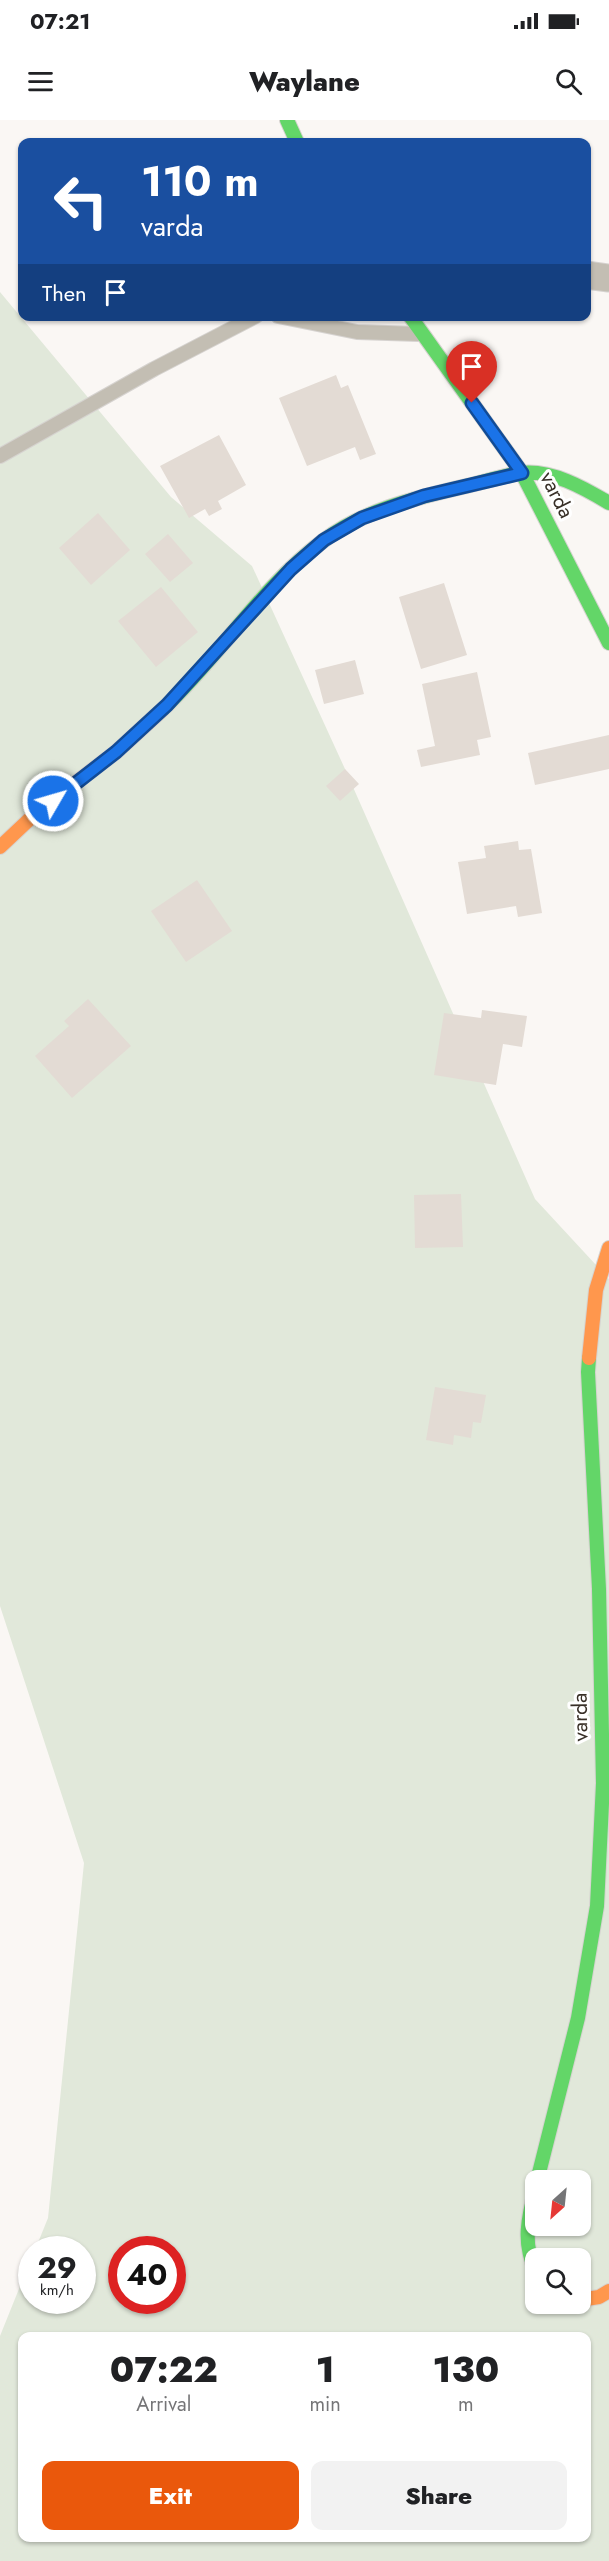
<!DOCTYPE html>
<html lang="en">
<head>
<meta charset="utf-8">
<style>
	:root { --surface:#fff; --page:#f2f2f2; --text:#202124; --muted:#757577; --accent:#ea580c }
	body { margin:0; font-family:Jost,sans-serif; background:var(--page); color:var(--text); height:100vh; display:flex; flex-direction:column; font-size:22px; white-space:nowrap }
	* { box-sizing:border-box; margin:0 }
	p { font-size:20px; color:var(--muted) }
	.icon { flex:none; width:33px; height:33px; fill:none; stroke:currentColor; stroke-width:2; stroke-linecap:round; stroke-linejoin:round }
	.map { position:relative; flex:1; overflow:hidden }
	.details { position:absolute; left:18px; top:2212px; width:573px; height:210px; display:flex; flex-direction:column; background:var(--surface); border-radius:12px; box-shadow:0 2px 4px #0004 }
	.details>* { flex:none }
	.top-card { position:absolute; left:18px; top:18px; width:573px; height:183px; border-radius:12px; box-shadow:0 2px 4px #0004; background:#1a4fa0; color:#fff; overflow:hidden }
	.needle { width:39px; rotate:207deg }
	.controls { position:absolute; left:525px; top:2050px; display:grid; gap:12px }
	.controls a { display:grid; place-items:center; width:66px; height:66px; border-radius:12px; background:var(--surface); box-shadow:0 2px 4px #0004; font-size:30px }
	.speed { position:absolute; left:18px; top:2116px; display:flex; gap:12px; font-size:30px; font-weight:700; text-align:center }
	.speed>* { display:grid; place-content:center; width:78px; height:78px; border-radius:50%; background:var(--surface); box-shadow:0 2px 4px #0004; line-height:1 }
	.speed small { font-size:15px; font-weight:400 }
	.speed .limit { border:9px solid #d22; background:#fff; color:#111 }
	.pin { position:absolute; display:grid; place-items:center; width:51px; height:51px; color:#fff; margin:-62px -26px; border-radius:50% 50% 50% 0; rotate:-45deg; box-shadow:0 0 6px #0007 }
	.pin .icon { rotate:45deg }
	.me { position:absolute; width:66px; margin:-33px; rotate:52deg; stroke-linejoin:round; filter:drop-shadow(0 0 4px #0008) }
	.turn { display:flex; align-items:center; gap:21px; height:126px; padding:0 24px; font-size:27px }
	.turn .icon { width:78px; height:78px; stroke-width:2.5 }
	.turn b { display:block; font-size:42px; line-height:51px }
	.then { display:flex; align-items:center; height:57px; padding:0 24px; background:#0003; gap:12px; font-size:22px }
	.eta { display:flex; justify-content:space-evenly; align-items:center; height:102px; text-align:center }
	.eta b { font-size:36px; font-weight:800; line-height:42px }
	.primary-button { display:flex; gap:12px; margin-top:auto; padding:12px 24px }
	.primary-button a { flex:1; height:69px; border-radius:12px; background:var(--accent); color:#fff; font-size:24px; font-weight:800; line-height:69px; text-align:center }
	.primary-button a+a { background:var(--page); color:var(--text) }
	.status { display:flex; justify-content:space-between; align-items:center; height:42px; padding:0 30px; background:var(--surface); direction:ltr }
	.status svg { height:16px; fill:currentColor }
	header { display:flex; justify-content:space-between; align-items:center; height:78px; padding:0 24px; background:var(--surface); font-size:27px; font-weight:800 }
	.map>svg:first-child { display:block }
</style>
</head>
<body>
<div class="status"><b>07:21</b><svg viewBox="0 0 49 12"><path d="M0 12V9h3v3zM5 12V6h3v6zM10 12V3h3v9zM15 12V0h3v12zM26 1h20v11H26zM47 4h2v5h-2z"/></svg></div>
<header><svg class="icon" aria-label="menu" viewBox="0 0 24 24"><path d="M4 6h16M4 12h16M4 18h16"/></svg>Waylane<svg class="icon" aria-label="search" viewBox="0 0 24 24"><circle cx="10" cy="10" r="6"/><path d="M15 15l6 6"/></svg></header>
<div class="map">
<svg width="609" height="2441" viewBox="0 0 609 2441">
	<rect width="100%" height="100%" fill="#faf7f4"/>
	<!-- green -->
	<path fill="#e1e8da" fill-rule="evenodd" d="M0 172 171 377 252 446 345 649 535 1079 609 1159V2441H0V2216L31 2139 32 2181H82V2130H35L48 2098 84 1743 0 1486ZM536 2061H580V2106H536ZM122 2130H172V2181H122ZM536 2139H580V2184H536ZM22 2217H586V2418H22Z"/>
	<!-- building -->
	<path fill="#e3dbd4" d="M336 255 341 268 348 265 376 334 360 340 355 327 307 346 279 278Z
		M219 315 246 365 218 381 222 389 209 396 205 389 189 398 160 346Z
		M98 393 130 430 91 465 59 428Z
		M168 414 193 443 170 462 145 434Z
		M444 463 467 535 421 549 399 477Z
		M161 467 198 512 156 547 118 501Z
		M355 540 364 574 324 584 315 550Z
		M477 552 491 617 477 620 480 635 421 647 417 630 435 626 422 564Z
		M609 615V649L535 665 528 633Z
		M345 649 359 664 340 681 326 666Z
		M518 721 519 730 531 729 542 793 518 797 516 786 467 794 458 742 486 738 484 726Z
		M197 760 232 811 186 842 151 791Z
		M88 879 131 926 72 978 35 936 69 906 64 901Z
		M482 890 527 896 522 927 503 924 496 965 434 955 444 893 481 898Z
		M461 1074 463 1127 415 1128 414 1075Z
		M435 1267 486 1275 481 1303 473 1302 471 1318 454 1315 453 1325 426 1320Z"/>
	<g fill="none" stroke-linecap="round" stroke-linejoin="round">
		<!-- lane casing -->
		<g stroke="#d6d3d0" stroke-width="16">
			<path id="lane" d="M278 196 357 212 418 214
				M0 336 154 249 256 196"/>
		</g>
		<!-- street casing -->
		<g stroke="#d6d3d0" stroke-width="29">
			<path id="street" d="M586 155 609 158"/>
		</g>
		<!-- fast casing -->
		<g stroke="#d6d3d0" stroke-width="16">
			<path id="fast" d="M287 0 297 22
				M410 196 522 353 609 523
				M163 589C220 536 261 467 323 421 362 391 415 378 462 367 481 363 501 356 520 353 551 349 584 368 609 383
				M537 2061 578 1898 597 1786 603 1663 599 1469 588 1252 589 1238
				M536 2068C528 2097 522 2123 536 2151"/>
		</g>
		<!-- slow casing -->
		<g stroke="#d6d3d0" stroke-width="16">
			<path id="slow" d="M0 727 35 694 116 632 163 589
				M589 1238 596 1170 609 1128
				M580 2180 599 2177 609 2171"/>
		</g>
		<!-- lane -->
		<use href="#lane" stroke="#c3beb3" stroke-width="14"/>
		<!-- street -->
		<use href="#street" stroke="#c3beb3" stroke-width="27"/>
		<!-- fast -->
		<use href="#fast" stroke="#63d668" stroke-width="14"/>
		<!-- slow -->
		<use href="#slow" stroke="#ff974d" stroke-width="14"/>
	</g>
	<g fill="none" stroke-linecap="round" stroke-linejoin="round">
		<!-- route casing -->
		<g stroke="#114b97" stroke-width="15">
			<path id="route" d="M53 681 116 632 167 585 291 449 324 420 362 398 424 376 522 353 472 283"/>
		</g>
		<!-- route -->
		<use href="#route" stroke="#1a73e8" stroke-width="10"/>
	</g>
	<g text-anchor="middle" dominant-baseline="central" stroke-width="6" stroke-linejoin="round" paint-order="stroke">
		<!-- street labels -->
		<g font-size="21" fill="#382f27" stroke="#fff">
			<text transform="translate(557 375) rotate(63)">varda</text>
			<text transform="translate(580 1597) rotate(-91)">varda</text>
		</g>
	</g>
</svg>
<div class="controls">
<a><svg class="needle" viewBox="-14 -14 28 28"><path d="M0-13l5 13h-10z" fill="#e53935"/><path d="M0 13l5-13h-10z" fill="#757577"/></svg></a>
<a><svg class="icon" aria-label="search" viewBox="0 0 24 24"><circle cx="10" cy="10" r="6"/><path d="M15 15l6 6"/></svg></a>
</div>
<div class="speed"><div>29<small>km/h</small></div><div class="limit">40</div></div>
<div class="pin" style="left:472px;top:283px;background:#d93025"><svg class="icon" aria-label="arrive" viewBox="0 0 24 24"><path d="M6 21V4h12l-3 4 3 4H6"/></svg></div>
<svg class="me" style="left:53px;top:681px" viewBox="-20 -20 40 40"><circle r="17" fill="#1a73e8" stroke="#fff" stroke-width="3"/><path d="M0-11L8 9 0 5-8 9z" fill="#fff"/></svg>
<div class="top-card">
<div class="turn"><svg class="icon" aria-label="left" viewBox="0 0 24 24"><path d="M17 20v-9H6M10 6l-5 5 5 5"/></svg><div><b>110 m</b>varda</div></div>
<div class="then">Then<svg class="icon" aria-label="arrive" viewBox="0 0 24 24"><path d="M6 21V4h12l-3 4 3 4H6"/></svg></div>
</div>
<section class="details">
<div class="eta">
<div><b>07:22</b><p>Arrival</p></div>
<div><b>1</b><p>min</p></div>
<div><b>130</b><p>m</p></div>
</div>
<div class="primary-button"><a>Exit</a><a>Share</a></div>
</section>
</div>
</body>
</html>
